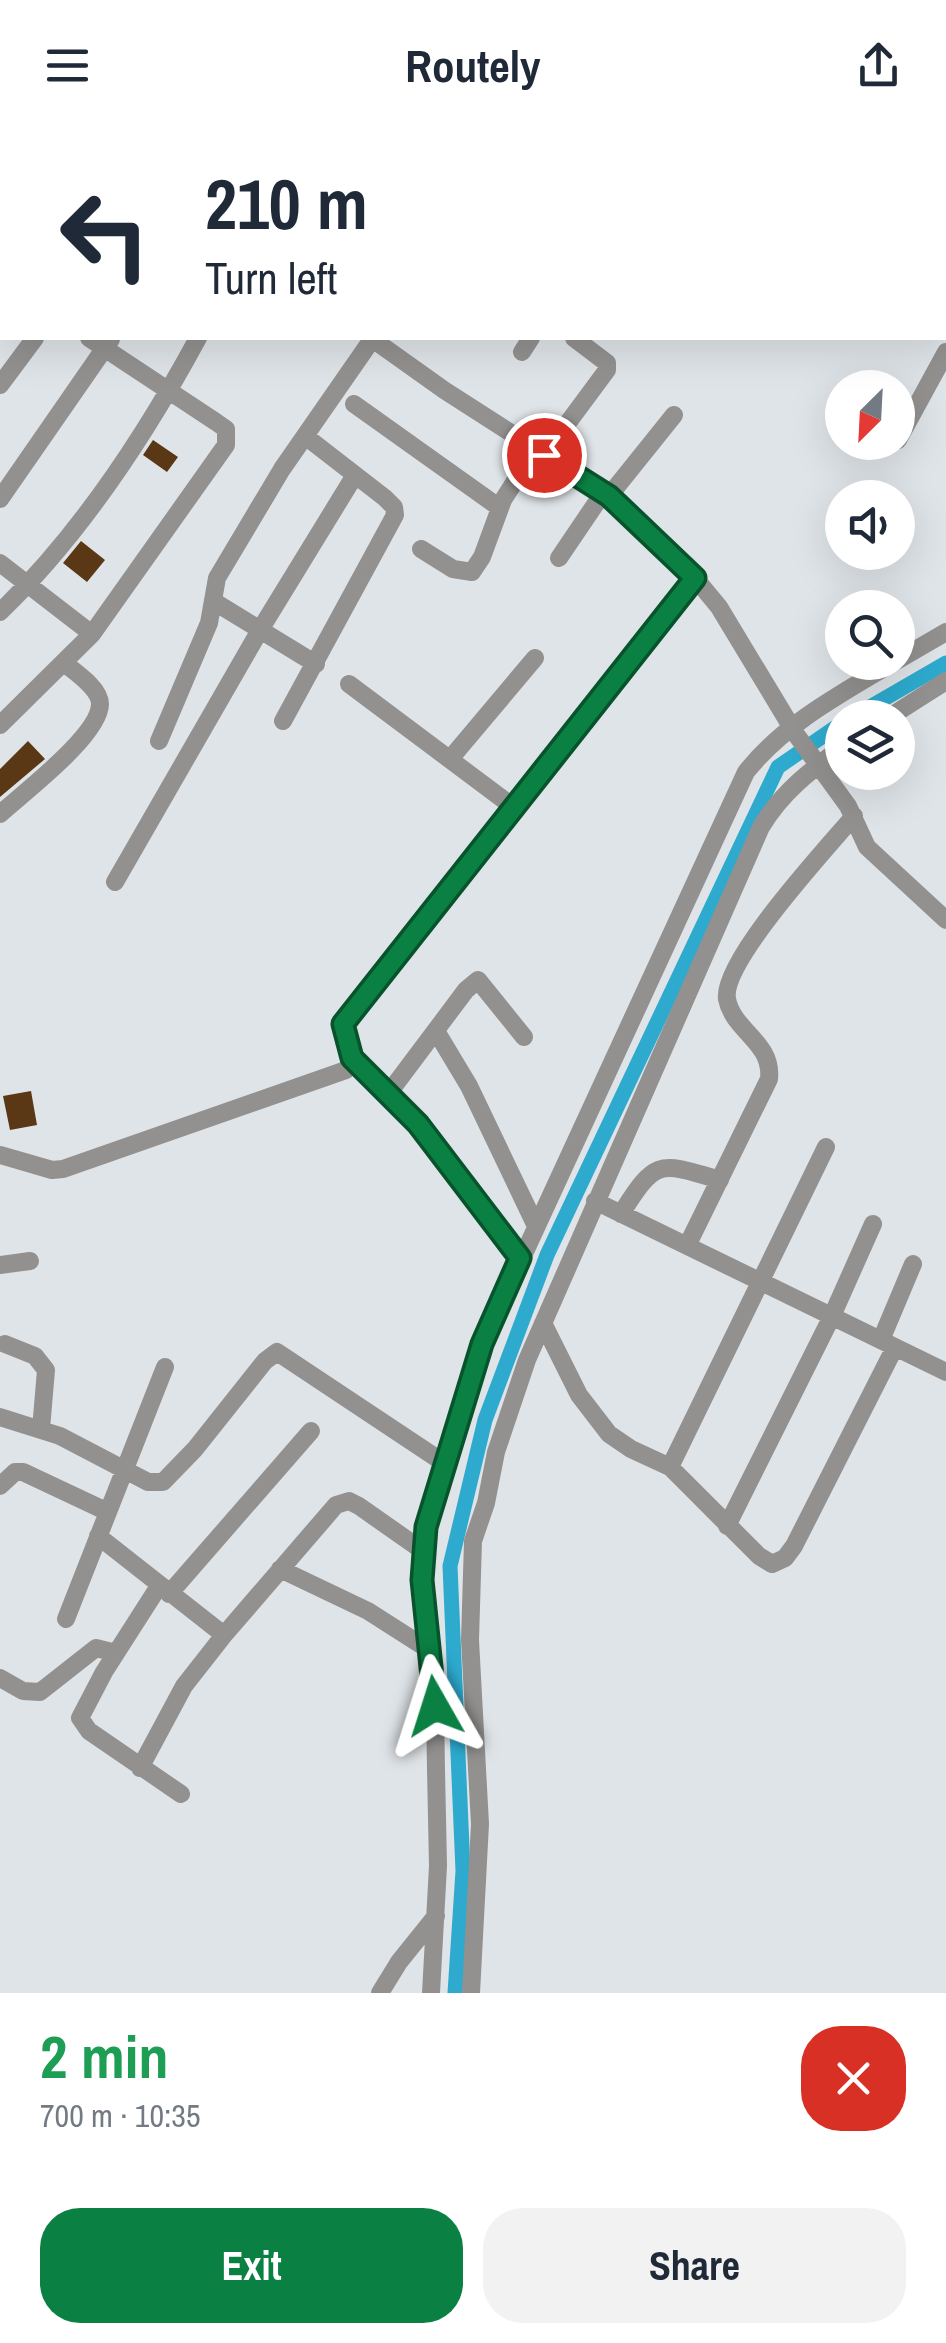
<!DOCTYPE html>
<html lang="en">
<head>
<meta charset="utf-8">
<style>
	:root { --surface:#fff; --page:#f2f2f3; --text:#1f2937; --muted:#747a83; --accent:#0b8043 }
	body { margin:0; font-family:"Archivo Narrow",sans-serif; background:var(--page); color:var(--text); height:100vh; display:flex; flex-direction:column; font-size:38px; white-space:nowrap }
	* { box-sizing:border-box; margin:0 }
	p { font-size:32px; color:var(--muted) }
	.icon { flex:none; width:55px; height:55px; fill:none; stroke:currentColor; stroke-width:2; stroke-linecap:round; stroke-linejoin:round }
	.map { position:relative; height:1863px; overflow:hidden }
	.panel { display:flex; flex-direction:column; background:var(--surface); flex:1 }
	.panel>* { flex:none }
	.guide { position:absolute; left:0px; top:0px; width:948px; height:210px; box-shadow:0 10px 40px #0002; background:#fff; color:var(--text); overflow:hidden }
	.needle { width:65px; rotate:204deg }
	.fabs { position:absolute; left:825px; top:240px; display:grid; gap:20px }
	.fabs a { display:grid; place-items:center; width:90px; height:90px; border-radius:50%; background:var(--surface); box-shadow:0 10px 40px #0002; font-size:50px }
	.pin { position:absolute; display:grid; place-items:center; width:85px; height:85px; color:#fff; margin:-42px; border:5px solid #fff; border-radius:50%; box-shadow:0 2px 10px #0007 }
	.me { position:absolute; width:110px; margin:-55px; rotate:354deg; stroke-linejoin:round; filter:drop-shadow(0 0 8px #0008) }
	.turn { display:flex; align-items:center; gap:35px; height:210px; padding:0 40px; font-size:45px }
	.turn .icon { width:130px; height:130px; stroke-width:2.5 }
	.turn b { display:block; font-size:70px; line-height:85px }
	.round { display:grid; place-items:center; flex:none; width:105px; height:105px; border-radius:40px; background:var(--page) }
	.summary { display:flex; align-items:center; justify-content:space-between; height:170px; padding:0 40px }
	h1 { font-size:60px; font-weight:700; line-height:75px; color:#1e9e55 }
	.button { display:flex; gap:20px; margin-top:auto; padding:20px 40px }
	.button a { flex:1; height:115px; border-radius:40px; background:var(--accent); color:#fff; font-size:40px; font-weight:700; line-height:115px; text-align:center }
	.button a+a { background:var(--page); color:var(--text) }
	header { display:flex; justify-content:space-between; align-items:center; height:130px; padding:0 40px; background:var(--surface); font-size:45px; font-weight:700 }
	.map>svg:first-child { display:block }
</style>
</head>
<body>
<header><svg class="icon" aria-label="menu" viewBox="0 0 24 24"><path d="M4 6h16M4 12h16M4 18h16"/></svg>Routely<svg class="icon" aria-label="share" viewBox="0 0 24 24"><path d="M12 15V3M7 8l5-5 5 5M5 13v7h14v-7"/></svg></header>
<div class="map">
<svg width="946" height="1863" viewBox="0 0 946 1863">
	<rect width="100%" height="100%" fill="#dfe4e8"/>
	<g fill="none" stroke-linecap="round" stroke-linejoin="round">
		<!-- canal -->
		<path stroke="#2daace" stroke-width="15" d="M851 588 946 533
			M455 1863 463 1741 450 1436 485 1290 547 1125 778 637 842 593"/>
	</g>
	<!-- building -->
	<path fill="#5a3715" d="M153 310 178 327 167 342 143 325Z
		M81 411 105 430 87 452 63 433Z
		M28 611 45 629 0 667V639Z
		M31 961 37 995 10 1000 3 966Z"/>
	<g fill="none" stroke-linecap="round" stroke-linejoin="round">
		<!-- street -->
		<path stroke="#93918f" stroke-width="18" d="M252 0 253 2
			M430 0 433 2
			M626 0 629 2
			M704 0 707 2
			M824 0 827 2
			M33 2 36 0
			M140 2 142 0
			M595 2 596 0
			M0 11 2 12
			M0 86 2 84
			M945 92 946 93
			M0 165 2 163
			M371 208 444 260 609 366 695 448 719 477 795 603 848 676 867 717 946 790
			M522 222 531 208
			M0 255 35 208
			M354 274 500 378
			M898 310 946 222
			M544 325 607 240V233L574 208
			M609 366 674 285
			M0 369 111 209
			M421 419 453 439 472 442 482 427 503 370 535 320
			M559 428 603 363
			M0 433 92 504
			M213 471 316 534
			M0 482C81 404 145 306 198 208
			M898 530 946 502
			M349 554 512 676
			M888 588 946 551
			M283 591 395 385 394 377 385 368 305 306
			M0 595 92 504 226 315V299L216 292 89 208
			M159 611 209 493 217 448 282 339 373 208
			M450 629 535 528
			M0 684C23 663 100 605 100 574 100 558 75 542 64 533
			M115 752 260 500 355 345
			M436 901 469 956 535 1094
			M352 928 418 994 520 1128
			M388 964 466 860 478 850 524 907
			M0 1025 52 1040 63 1039 346 940 352 928C345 909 339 900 350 882L695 448
			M595 1071 946 1242
			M621 1084C656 1028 659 1032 720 1050
			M687 1116 769 949C773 912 733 901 727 869 721 832 827 718 854 686
			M0 1135 30 1131
			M543 1193 579 1265 609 1304 631 1319 670 1337 759 1426 772 1434 785 1428 794 1416 895 1217
			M881 1210 913 1134
			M5 1214 35 1226 46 1240 41 1299
			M0 1287 60 1306 148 1352H163L195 1319 265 1231 277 1222 444 1333
			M670 1337 826 1017
			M0 1356 15 1342H23L108 1382
			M727 1396 832 1186 873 1094
			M98 1406 224 1505
			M280 1439 368 1481 429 1520
			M159 1456 104 1542 80 1588 89 1601 181 1664
			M169 1464 311 1301
			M66 1489 165 1237
			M0 1548 23 1561 40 1562 96 1518 116 1523
			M140 1638 184 1556 224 1505 336 1375 349 1371 359 1376 423 1421
			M380 1863 399 1832 436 1786
			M431 1863 438 1736 436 1640 435 1577 422 1449 423 1421 431 1374 482 1215 746 642C785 593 841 564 894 532
			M471 1863 480 1694 470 1510 473 1411 486 1373 496 1322 527 1230 761 697C782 662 810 641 842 617"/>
	</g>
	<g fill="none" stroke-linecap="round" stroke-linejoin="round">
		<!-- route casing -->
		<g stroke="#07532c" stroke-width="25">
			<path id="route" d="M435 1576 422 1450 426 1397 482 1214 520 1128 418 994 352 928 343 894 695 448 609 366 544 325"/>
		</g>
		<!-- route -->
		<use href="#route" stroke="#0b8043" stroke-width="18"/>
	</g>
</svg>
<div class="fabs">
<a><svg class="needle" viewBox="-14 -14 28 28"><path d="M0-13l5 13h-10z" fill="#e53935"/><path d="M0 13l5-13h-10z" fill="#747a83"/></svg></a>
<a><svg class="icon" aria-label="sound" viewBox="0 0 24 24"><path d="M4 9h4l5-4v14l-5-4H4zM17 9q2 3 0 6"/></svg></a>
<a><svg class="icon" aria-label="search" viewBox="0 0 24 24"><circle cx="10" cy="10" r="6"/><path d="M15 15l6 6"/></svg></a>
<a><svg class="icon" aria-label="layers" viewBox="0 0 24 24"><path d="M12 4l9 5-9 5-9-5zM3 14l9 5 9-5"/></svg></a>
</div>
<div class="pin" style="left:544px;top:325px;background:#d93025"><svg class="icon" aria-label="arrive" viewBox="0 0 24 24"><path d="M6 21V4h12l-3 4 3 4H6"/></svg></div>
<svg class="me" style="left:435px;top:1576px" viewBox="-20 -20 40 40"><path d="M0-17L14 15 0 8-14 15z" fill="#0b8043" stroke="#fff" stroke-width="4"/></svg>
<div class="guide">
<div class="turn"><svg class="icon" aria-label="left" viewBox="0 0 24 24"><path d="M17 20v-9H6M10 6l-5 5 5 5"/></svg><div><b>210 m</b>Turn left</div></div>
</div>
</div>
<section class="panel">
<div class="summary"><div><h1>2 min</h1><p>700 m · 10:35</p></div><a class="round" style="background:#d93025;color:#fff"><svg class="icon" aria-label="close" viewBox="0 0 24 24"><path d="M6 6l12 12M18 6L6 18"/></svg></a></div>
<div class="button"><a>Exit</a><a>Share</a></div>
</section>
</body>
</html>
